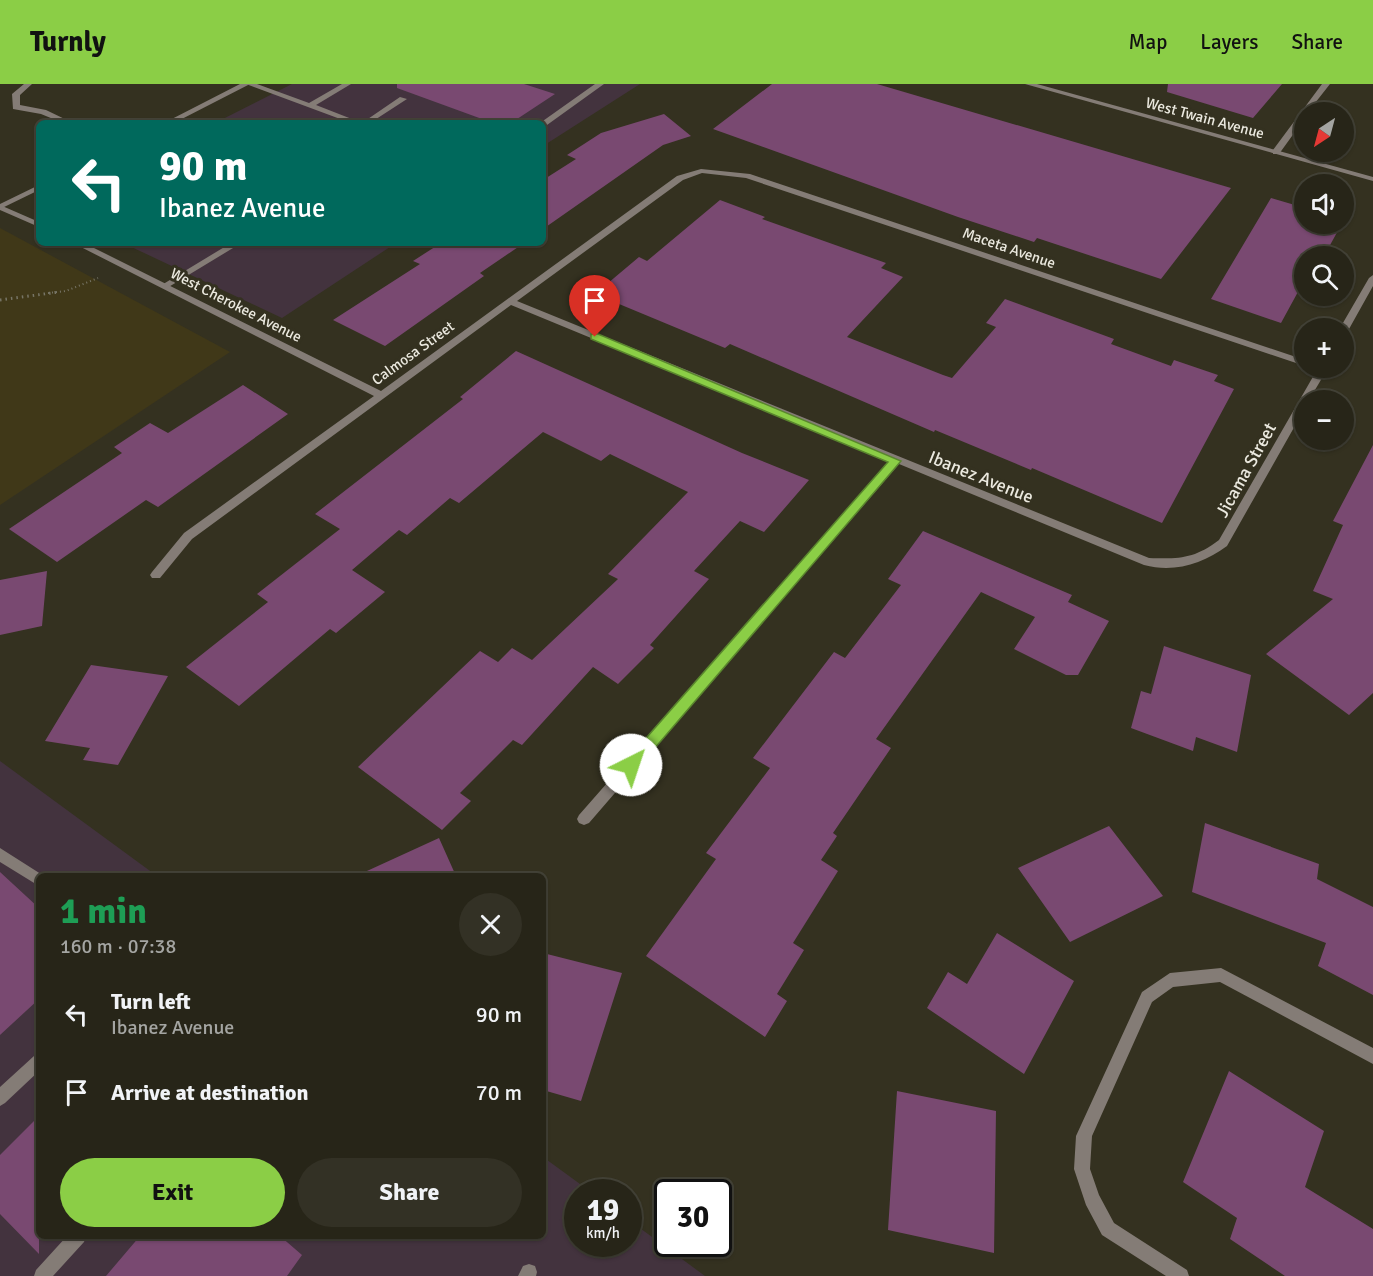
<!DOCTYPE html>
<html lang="en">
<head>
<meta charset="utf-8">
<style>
	:root { --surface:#272518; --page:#333125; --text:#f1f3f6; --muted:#a4a5a2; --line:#434237; --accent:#8bce46 }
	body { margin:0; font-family:Signika,sans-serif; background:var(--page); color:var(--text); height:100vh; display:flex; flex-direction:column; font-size:22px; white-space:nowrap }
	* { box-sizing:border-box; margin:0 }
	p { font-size:20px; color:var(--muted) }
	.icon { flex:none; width:33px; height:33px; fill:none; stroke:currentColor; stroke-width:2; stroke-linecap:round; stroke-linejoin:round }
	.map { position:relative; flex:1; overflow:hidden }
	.drawer { position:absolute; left:36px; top:789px; width:510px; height:366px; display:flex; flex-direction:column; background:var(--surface); border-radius:9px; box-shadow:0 2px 4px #0004,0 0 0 2px var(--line) }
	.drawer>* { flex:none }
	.top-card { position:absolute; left:36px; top:36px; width:510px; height:126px; border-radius:9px; box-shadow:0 2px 4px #0004,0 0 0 2px var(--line); background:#00695c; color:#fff; overflow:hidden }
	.needle { width:39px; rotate:216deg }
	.tools { position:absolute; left:1294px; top:18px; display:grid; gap:12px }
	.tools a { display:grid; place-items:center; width:60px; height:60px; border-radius:50%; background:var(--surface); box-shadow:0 2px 4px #0004,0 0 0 2px var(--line); font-size:30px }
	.speed { position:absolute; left:564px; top:1095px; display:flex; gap:12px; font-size:30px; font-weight:700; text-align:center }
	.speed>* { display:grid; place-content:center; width:78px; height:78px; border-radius:50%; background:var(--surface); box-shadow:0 2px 4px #0004,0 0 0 2px var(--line); line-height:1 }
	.speed small { font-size:15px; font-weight:400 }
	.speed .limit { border:3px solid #111; border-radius:9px; background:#fff; color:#111 }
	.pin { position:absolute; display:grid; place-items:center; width:51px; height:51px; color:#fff; margin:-62px -26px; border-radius:50% 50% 50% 0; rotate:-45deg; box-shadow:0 0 6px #0007 }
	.pin .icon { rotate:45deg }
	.me { position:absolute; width:66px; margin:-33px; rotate:41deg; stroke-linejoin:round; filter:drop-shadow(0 0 4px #0008) }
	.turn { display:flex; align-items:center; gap:21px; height:126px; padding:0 24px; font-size:27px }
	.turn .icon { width:78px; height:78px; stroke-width:2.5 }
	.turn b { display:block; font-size:42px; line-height:51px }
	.round { display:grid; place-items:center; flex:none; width:63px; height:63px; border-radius:32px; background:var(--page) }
	.head { display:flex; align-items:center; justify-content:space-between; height:102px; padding:0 24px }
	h1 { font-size:36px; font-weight:700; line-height:45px; color:#1e9e55 }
	.button { display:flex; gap:12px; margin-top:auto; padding:12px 24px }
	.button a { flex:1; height:69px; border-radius:36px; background:var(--accent); color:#111; font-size:24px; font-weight:700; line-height:69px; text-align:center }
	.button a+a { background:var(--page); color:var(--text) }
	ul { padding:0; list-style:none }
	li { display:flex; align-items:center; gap:18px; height:78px; padding:0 24px }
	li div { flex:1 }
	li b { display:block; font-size:22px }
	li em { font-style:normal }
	header { display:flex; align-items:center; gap:36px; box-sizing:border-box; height:84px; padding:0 30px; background:var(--accent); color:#111 }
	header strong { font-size:28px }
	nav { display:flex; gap:33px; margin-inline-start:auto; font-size:21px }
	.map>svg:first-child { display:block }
</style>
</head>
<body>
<header>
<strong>Turnly</strong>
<nav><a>Map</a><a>Layers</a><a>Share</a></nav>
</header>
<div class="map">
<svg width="1373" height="1192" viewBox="0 0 1373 1192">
	<rect width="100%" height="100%" fill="#343120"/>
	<!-- commercial -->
	<path fill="#43333e" d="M292 0H640L543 62V39H215Z
		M123 159H396L282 234Z
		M0 677 157 792H39V1152H543V1073L591 1108H578V1160H628L629 1136 705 1192H0Z"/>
	<!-- sand -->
	<path fill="#403818" d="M0 144 230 268 0 421Z"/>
	<!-- building -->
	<path fill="#794971" d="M397 0H524L555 10 511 39H493L397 4Z
		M772 0H877L1231 104 1161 195 1037 154 1034 158 958 133 713 45Z
		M1168 0H1282L1253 34 1167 8Z
		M664 30 691 52 663 61 543 145V96L576 75 567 71 601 49Z
		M1271 114 1305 124V140H1328L1340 143 1324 172H1305V195L1281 239 1211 215Z
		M720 116 765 133 762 135 886 179 881 184 903 193 847 253 943 291 952 294 996 243 986 239 1005 215 1114 255 1111 260 1171 282 1174 276 1218 291 1214 297 1234 305 1162 439 1032 384 1031 386 935 346 934 348 730 260 725 264 595 210 639 173 647 177Z
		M441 159H524L480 189 484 192 385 262 333 236 420 180 413 177Z
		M516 267 742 369 809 396 764 448 740 437 694 487 709 495 650 561 654 564 618 600 593 583 522 661 513 656 460 709 471 717 442 746 358 683 480 567 498 578 512 564 532 576 618 495 608 490 688 408 610 370 601 377 543 348 459 419 450 414 407 451 399 446 352 486 385 508 336 549 330 545 239 622 186 583 268 518 257 510 340 445 315 430 463 315 460 313Z
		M243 301 288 330 158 423 146 416 57 478 9 445 122 369 114 363 150 339 168 349Z
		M1373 361V609L1349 631 1266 570 1333 515 1313 507 1343 441 1333 437Z
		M923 447 1072 511 1068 518 1109 537 1078 591H1066L1014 565 1035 533 981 508 876 655 891 664 833 749 837 752 821 776 838 787 793 859 804 866 777 910 787 917 765 953 646 872 716 775 706 769 770 684 753 674 834 568 845 574 901 501 888 495Z
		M47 487 42 542 0 551V496Z
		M1164 562 1251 591 1237 668 1196 653 1193 667 1131 644 1141 607 1151 610Z
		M91 581 168 592 118 681 83 676 90 664 45 657Z
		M1205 739 1319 780 1317 795 1373 823V911L1318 882 1326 859 1192 808Z
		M1109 742 1163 812 1070 858 1018 784Z
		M439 754 456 792H356Z
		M0 788 39 824V915L0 951Z
		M997 849 1074 897 1024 990 927 924 948 888 967 900Z
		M543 869 622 889 581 1017 543 1006Z
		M1229 987 1324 1047 1305 1103 1373 1145V1192H1285L1230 1155 1237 1134 1183 1098Z
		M897 1007 996 1027 994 1169 888 1146Z
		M39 1032V1170L0 1130V1071Z
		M140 1152H280L302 1171 287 1192H106Z"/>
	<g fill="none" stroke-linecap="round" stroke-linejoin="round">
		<!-- path-far1 -->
		<path stroke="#777566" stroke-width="2" stroke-dasharray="1 3" stroke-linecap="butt" d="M48 209 66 207 98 194"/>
		<!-- path -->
		<path stroke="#777566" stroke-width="3" stroke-dasharray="1.5 4" stroke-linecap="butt" d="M0 216 59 208"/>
		<!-- service -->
		<path fill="#847c76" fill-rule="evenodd" d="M246 0H257L309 19 342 0H351L316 21 362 39 400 13 407 15 370 39H351Z
			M595 0H604L547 41 540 39Z
			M231 159 238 161 167 204 160 202Z
			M0 764 44 792H39V802L0 778Z
			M39 969V987L5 1019 0 1022V1003L34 972Z
			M67 1152H86L84 1158 53 1192H34L36 1186Z
			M529 1180 535 1182 537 1188 536 1192H518L523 1182Z"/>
		<!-- minor -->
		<path fill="#847c76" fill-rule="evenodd" d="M24 0H32L20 11V21L46 26 73 39H63L41 30 13 25 12 10Z
			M1322 0H1330L1308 28H1305V34L1279 70H1273V66Z
			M701 85 750 90 1305 276V282L746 94 702 89 683 96 517 217 1149 474C1179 475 1194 475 1219 456L1318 284H1328L1309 316H1305V324L1227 462C1203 480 1174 489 1144 481L899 380 589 739 584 741 579 739 577 735 579 731 890 377 511 221 192 455 160 494H152L150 491 152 488 184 449 374 312 73 159H84L381 307 677 92Z
			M0 121 39 138V143L0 126Z
			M1373 191V202L1349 245 1344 248V244H1340L1369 194Z
			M1221 884 1373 964V980L1220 898 1173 903 1152 918 1092 1052 1090 1085 1099 1111 1114 1139 1187 1186 1189 1192H1166L1102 1151 1086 1121 1074 1085 1076 1052 1142 908 1170 889Z"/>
		<!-- tertiary -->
		<path fill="#847c76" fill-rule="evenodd" d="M240 0H250L174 39H164Z
			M1025 0H1037L1373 93V97Z
			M39 101V106L0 125V120Z"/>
	</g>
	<!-- route -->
	<path fill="#8bce46" stroke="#5a862e" stroke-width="1.5" d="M591 250H598L901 377 636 686 631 688 624 681 626 677 888 378 591 255Z"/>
	<g text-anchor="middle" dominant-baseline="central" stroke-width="6" stroke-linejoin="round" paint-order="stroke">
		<!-- far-street labels -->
		<g font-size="15" fill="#ebe9df" stroke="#343120">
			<text transform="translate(1205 34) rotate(15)">West Twain Avenue</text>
			<text transform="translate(1009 164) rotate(19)">Maceta Avenue</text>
			<text transform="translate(236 221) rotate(27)">West Cherokee Avenue</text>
			<text transform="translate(413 269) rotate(-36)">Calmosa Street</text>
		</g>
		<!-- street labels -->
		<g font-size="18" fill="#ebe9df" stroke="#343120">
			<text transform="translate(1246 386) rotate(-61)">Jicama Street</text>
			<text transform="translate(981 393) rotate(22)">Ibanez Avenue</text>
		</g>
	</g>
</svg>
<div class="tools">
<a><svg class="needle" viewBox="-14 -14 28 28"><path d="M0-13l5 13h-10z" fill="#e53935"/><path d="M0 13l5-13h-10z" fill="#a4a5a2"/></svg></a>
<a><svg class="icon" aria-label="sound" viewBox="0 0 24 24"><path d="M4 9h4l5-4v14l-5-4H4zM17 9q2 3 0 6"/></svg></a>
<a><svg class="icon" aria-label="search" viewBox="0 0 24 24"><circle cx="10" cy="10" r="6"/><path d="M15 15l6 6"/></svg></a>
<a>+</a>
<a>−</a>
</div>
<div class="speed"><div>19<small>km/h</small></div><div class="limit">30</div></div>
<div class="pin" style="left:595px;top:253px;background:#d93025"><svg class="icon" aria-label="arrive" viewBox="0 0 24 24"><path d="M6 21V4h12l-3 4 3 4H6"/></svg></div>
<svg class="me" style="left:631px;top:681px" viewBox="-20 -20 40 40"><circle r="19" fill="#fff"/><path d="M0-13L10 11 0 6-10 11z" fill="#8bce46"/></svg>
<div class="top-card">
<div class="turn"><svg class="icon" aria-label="left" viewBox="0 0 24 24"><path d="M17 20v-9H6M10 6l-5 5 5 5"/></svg><div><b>90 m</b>Ibanez Avenue</div></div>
</div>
<section class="drawer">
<div class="head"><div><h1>1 min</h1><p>160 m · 07:38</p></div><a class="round"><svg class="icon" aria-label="close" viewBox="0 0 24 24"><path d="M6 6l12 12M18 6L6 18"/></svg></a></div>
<ul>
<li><svg class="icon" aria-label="left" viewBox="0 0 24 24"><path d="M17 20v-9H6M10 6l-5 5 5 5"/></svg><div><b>Turn left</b><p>Ibanez Avenue</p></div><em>90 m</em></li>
<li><svg class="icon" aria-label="arrive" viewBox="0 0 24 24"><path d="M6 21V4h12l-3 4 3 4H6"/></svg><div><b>Arrive at destination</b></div><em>70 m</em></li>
</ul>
<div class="button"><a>Exit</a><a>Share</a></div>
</section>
</div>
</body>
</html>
